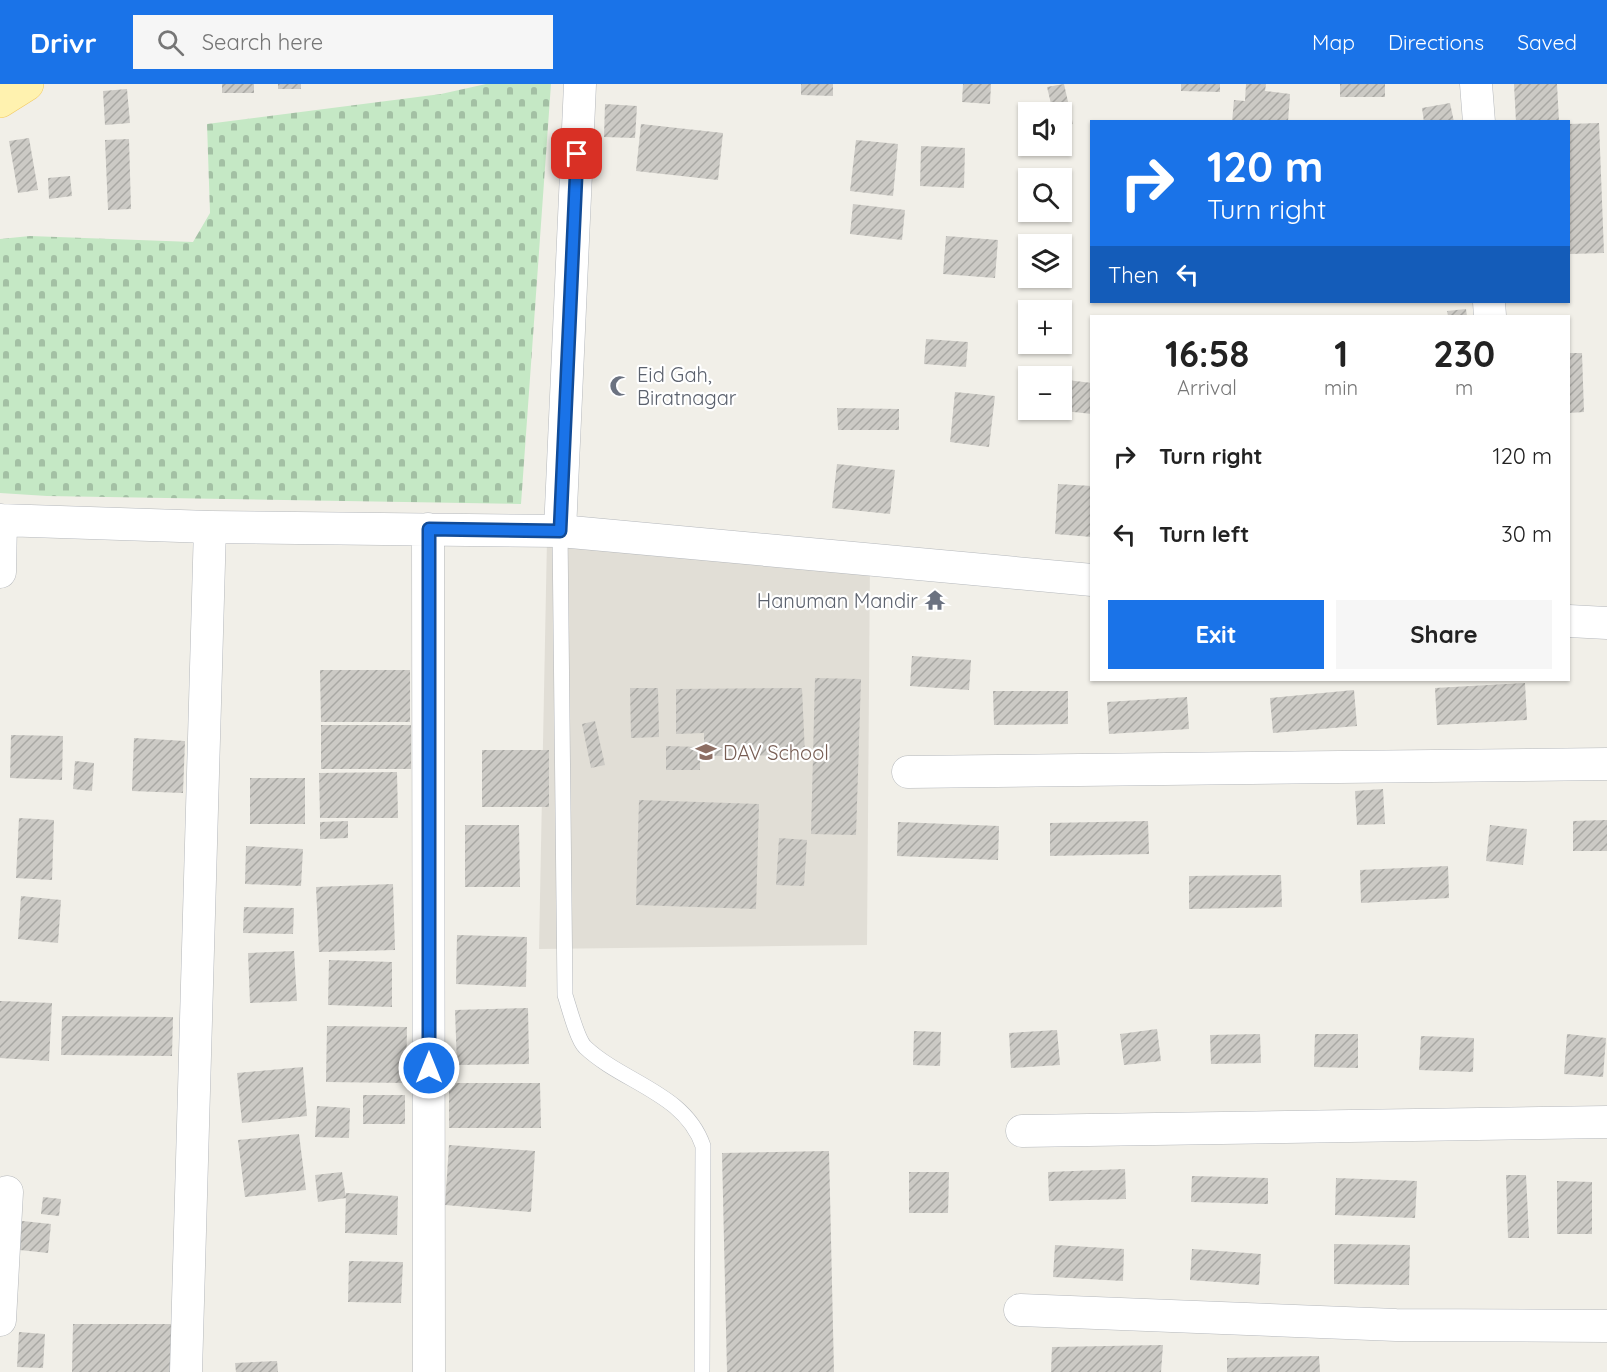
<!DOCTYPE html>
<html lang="en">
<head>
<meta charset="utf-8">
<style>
	:root { --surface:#fff; --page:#f6f6f6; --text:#222; --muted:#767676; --accent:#1a73e8 }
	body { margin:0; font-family:Quicksand,sans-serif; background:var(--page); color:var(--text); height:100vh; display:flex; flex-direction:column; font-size:22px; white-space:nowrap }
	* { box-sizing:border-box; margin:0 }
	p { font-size:20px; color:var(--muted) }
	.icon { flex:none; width:33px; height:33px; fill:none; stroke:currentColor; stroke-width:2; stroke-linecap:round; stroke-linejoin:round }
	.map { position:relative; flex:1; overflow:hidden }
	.details { position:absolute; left:1090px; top:231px; width:480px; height:366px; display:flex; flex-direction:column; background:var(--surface); border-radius:0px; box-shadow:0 2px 4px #0004 }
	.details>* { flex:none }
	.guide { position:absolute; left:1090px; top:36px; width:480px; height:183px; border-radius:0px; box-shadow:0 2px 4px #0004; background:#1a73e8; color:#fff; overflow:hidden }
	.fabs { position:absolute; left:1018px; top:18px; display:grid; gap:12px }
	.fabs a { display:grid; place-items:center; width:54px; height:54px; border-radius:0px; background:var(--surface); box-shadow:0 2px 4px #0004; font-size:30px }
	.pin { position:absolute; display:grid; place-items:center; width:51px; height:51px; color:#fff; margin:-26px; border-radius:12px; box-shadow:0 3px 9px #0006 }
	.me { position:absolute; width:66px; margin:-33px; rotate:0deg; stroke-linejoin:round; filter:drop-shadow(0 0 4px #0008) }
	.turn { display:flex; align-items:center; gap:21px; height:126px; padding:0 18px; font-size:27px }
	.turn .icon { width:78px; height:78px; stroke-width:2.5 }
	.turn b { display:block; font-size:42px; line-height:51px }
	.then { display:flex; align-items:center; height:57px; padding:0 18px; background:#0003; gap:12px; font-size:22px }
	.eta { display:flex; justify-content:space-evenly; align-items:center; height:102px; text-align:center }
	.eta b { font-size:36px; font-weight:700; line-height:42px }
	.primary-button { display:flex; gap:12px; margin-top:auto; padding:12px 18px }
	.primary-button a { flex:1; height:69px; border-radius:0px; background:var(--accent); color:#fff; font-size:24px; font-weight:700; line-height:69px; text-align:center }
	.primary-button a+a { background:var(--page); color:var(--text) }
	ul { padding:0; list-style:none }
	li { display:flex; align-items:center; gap:18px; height:78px; padding:0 18px }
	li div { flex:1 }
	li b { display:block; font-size:22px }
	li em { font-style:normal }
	header { display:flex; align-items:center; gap:36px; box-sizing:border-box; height:84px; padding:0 30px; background:var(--accent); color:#fff }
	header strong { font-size:28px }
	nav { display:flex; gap:33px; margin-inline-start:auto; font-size:21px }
	.search { width:420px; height:54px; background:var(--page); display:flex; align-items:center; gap:15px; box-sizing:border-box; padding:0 21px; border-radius:0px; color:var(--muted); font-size:22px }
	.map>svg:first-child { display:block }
</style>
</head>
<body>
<header>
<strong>Drivr</strong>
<div class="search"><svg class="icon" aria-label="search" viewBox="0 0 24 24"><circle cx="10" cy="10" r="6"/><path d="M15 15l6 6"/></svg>Search here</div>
<nav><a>Map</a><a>Directions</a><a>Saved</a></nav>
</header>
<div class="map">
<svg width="1607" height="1288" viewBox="0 0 1607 1288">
	<defs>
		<pattern id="cemetery-stones" width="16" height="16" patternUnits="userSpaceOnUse" patternTransform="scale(1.5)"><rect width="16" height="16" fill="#c5e8c5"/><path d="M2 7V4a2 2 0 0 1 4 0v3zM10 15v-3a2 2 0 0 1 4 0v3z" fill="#a3c0a4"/></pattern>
		<pattern id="building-hatch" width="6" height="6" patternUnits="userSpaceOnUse" patternTransform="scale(1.5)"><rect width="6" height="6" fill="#cccac5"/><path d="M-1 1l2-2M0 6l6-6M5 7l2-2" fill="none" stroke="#a9a8a4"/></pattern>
	</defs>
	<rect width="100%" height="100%" fill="#f1efe8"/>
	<!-- education -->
	<path fill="#e1ded6" d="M547 454 870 475 867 861 539 865Z"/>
	<!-- cemetery -->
	<path fill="url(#cemetery-stones)" d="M486 0H551L521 420 47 412 0 409V155L30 152 193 158 210 129 207 40 441 10Z"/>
	<!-- building -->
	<path fill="url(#building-hatch)" d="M222 0H254V9H222Z
		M278 0H301V5H278Z
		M801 0H833V12L801 11Z
		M963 0H991L990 20 962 18Z
		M1064 0 1073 40 1062 42V28H1053L1047 3Z
		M1181 0H1220V8L1181 7Z
		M1246 0H1266L1265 7 1290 10 1288 38H1232L1234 16 1245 17Z
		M1340 0H1385V13H1340Z
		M1514 0H1557L1559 38H1516Z
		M127 5 130 39 105 41 103 7Z
		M1450 19 1454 38H1424L1422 24Z
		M605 20 637 22 635 54 604 53Z
		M1599 39 1604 169 1570 170 1569 40Z
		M641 40 723 49 718 96 636 87Z
		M29 54 38 106 18 109 9 57Z
		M129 55 131 125 108 126 105 56Z
		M856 56 898 60 893 112 850 107Z
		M921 62 965 64 964 104 920 102Z
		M70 92 72 112 49 115 48 94Z
		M853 120 905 126 902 156 850 150Z
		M946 152 998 156 995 194 943 190Z
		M1466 225 1467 232H1448L1447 227Z
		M926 255 968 258 966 283 924 280Z
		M1569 269H1582L1584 328 1569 329Z
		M1067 296 1092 299V330L1064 327Z
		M955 308 995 312 989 363 950 358Z
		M837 324 899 325V346H838Z
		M837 380 895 386 890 430 832 424Z
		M1058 400 1092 402V453L1055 450Z
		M912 572 971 576 969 606 910 602Z
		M320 586H410V638H321Z
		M815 594 861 595 856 751 811 750Z
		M1525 599 1527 636 1437 641 1435 604Z
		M630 604H658L659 653 631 654Z
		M802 604 805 671 704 672V649L676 650V605Z
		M1354 606 1357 642 1273 649 1270 614Z
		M993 607H1068V640L994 641Z
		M1187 613 1189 645 1109 650 1107 618Z
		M595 637 605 681 591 684 582 640Z
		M321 641H411V685H321Z
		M11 651 63 652 62 696 10 694Z
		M134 654 185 657 183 709 132 707Z
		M666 662 700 663V686H666Z
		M482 666H549V723H482Z
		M75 677 94 679 92 707 73 705Z
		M397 688 398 734H320L319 689Z
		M250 694H305V740H250Z
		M1383 705 1385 740 1357 741 1355 707Z
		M639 716 759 720 756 825 636 821Z
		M19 734 54 736 52 796 16 794Z
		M1607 736V767H1573V737Z
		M348 737V754L320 755V738Z
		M1148 737 1149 770 1050 772V739Z
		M898 738 999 742 998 776 897 772Z
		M465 741H519L520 803H465Z
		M1490 741 1527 745 1523 781 1486 777Z
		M779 754 807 756 804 802 776 801Z
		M246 762 303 765 301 802 245 800Z
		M1448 782 1449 814 1361 819 1360 786Z
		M1281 791 1282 823 1189 825V792Z
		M393 800 395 866 319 868 316 803Z
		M21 812 61 816 58 859 18 855Z
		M244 823 294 824 293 850 243 849Z
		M457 851 527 853 526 903 456 900Z
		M294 867 297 917 250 919 248 869Z
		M329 876 392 878V923L328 921Z
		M0 917 52 919 49 977 0 974Z
		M528 924 529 980 457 981 455 926Z
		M62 932 173 933 172 972 61 971Z
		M327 942 407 943 406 999 326 998Z
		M1157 945 1161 977 1124 981 1120 950Z
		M1057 946 1060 981 1011 984 1009 949Z
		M914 947 941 948 940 982 913 981Z
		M1260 950 1261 979 1211 980 1210 951Z
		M1315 950H1358V984L1314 983Z
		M1567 950 1606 954 1603 993 1564 990Z
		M1421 952 1474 954 1473 988 1419 986Z
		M303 983 307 1032 242 1039 237 989Z
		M449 999H540L541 1044H449Z
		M363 1011H405V1040H363Z
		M317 1022 350 1024 349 1054 315 1053Z
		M299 1050 306 1106 245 1113 238 1056Z
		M449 1061 535 1067 531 1128 445 1121Z
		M829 1067 834 1288H727L722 1069Z
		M1125 1085 1126 1115 1049 1117 1048 1088Z
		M342 1088 346 1114 318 1118 315 1091Z
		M909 1088H949L948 1129H909Z
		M1506 1091H1526L1529 1154H1508Z
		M1192 1092 1268 1094V1120L1191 1118Z
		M1336 1094 1417 1097 1415 1134 1335 1131Z
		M1557 1097 1592 1098V1150H1557Z
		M346 1109 398 1112 397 1151 345 1149Z
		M43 1113 61 1115 59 1132 41 1130Z
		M13 1136 51 1140 48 1169 10 1165Z
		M1334 1160 1410 1161 1409 1201 1334 1200Z
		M1055 1161 1124 1165 1123 1197 1053 1193Z
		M1192 1165 1261 1170 1259 1201 1190 1196Z
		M349 1177 403 1178 401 1219 348 1218Z
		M73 1240H175L174 1288H72Z
		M19 1248 45 1250 43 1284 17 1283Z
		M1163 1261 1161 1288H1051L1052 1263Z
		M1319 1272 1320 1288H1227V1274Z
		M277 1277 278 1288H236L235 1279Z"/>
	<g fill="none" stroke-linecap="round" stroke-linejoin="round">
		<!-- service casing -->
		<g stroke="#b5b8bc" stroke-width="16">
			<path id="service" d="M560 447 565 911C569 923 577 955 585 963 623 999 685 1009 703 1062L702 1288"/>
		</g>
		<!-- minor casing -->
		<g stroke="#b5b8bc" stroke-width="33">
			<path id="minor" d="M580 0 560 447 1092 496
				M1476 0 1479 38
				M1489 218 1490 232
				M0 436 210 443 560 447
				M428 445 429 1288
				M0 488 1 436
				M1569 537 1607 539
				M908 688 1607 680
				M1022 1047 1607 1038
				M1020 1226 1396 1241 1607 1242
				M0 1236 7 1108
				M186 1288 210 443"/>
		</g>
		<!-- primary casing -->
		<g stroke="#f2c960" stroke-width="34">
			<path id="primary" d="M0 17 27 0"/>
		</g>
		<!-- service -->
		<use href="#service" stroke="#fff" stroke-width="15"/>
		<!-- minor -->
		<use href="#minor" stroke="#fff" stroke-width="32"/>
		<!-- primary -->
		<use href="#primary" stroke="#fff2af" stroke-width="33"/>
	</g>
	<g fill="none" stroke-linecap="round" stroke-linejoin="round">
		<!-- route casing -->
		<g stroke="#114b97" stroke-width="15">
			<path id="route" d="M429 984V445L560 447 577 70"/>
		</g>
		<!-- route -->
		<use href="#route" stroke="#1a73e8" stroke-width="10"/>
	</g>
	<!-- icons -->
	<defs>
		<g id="mosque-bare" transform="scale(1.62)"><path d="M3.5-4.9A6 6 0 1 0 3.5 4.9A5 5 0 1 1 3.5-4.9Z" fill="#6b7280" stroke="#fff" stroke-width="2.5" paint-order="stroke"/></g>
		<g id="temple-bare" transform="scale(1.62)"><path d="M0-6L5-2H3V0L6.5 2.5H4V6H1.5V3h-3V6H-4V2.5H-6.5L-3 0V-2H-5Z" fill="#6b7280" stroke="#fff" stroke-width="2.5" paint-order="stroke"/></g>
		<g id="school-bare" transform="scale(1.62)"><path d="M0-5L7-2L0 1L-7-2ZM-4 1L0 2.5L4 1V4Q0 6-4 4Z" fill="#8d6e63" stroke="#fff" stroke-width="2.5" paint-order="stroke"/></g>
	</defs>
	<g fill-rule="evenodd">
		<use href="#mosque-bare" x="620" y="302"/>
		<use href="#temple-bare" x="935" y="516"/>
		<use href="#school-bare" x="706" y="668"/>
	</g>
	<g text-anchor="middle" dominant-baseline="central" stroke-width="4.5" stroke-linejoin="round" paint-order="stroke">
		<!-- worship labels -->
		<g font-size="20" fill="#5b616d" stroke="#fff" text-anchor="start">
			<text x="637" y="290">Eid Gah,<tspan x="637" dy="23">Biratnagar</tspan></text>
			<text x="918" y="516" text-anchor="end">Hanuman Mandir</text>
		</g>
		<!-- education labels -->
		<g font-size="20" fill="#785e54" stroke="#fff" text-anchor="start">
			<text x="723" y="668">DAV School</text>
		</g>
	</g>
</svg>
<div class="fabs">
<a><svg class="icon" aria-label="sound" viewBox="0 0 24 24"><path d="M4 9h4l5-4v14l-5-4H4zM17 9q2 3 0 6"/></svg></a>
<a><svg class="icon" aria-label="search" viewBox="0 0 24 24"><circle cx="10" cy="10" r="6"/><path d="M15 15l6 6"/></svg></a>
<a><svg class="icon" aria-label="layers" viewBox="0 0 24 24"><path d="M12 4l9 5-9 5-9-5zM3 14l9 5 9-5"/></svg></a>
<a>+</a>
<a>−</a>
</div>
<div class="pin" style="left:577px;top:70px;background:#d93025"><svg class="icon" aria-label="arrive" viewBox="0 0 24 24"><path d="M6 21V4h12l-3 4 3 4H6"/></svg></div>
<svg class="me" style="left:429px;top:984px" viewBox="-20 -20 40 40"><circle r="17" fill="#1a73e8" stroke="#fff" stroke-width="3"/><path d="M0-11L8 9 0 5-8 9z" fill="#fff"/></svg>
<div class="guide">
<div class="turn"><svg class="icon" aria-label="right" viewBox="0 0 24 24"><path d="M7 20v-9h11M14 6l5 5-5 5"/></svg><div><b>120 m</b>Turn right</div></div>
<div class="then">Then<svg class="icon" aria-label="left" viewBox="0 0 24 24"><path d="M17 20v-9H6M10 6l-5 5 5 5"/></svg></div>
</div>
<section class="details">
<div class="eta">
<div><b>16:58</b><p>Arrival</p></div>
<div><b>1</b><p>min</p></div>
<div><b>230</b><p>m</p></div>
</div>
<ul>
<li><svg class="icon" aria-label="right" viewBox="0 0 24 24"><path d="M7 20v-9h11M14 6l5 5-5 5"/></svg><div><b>Turn right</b></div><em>120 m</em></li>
<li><svg class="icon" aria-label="left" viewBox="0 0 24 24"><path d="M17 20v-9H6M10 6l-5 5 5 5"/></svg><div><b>Turn left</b></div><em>30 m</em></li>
</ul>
<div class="primary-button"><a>Exit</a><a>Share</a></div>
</section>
</div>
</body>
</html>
